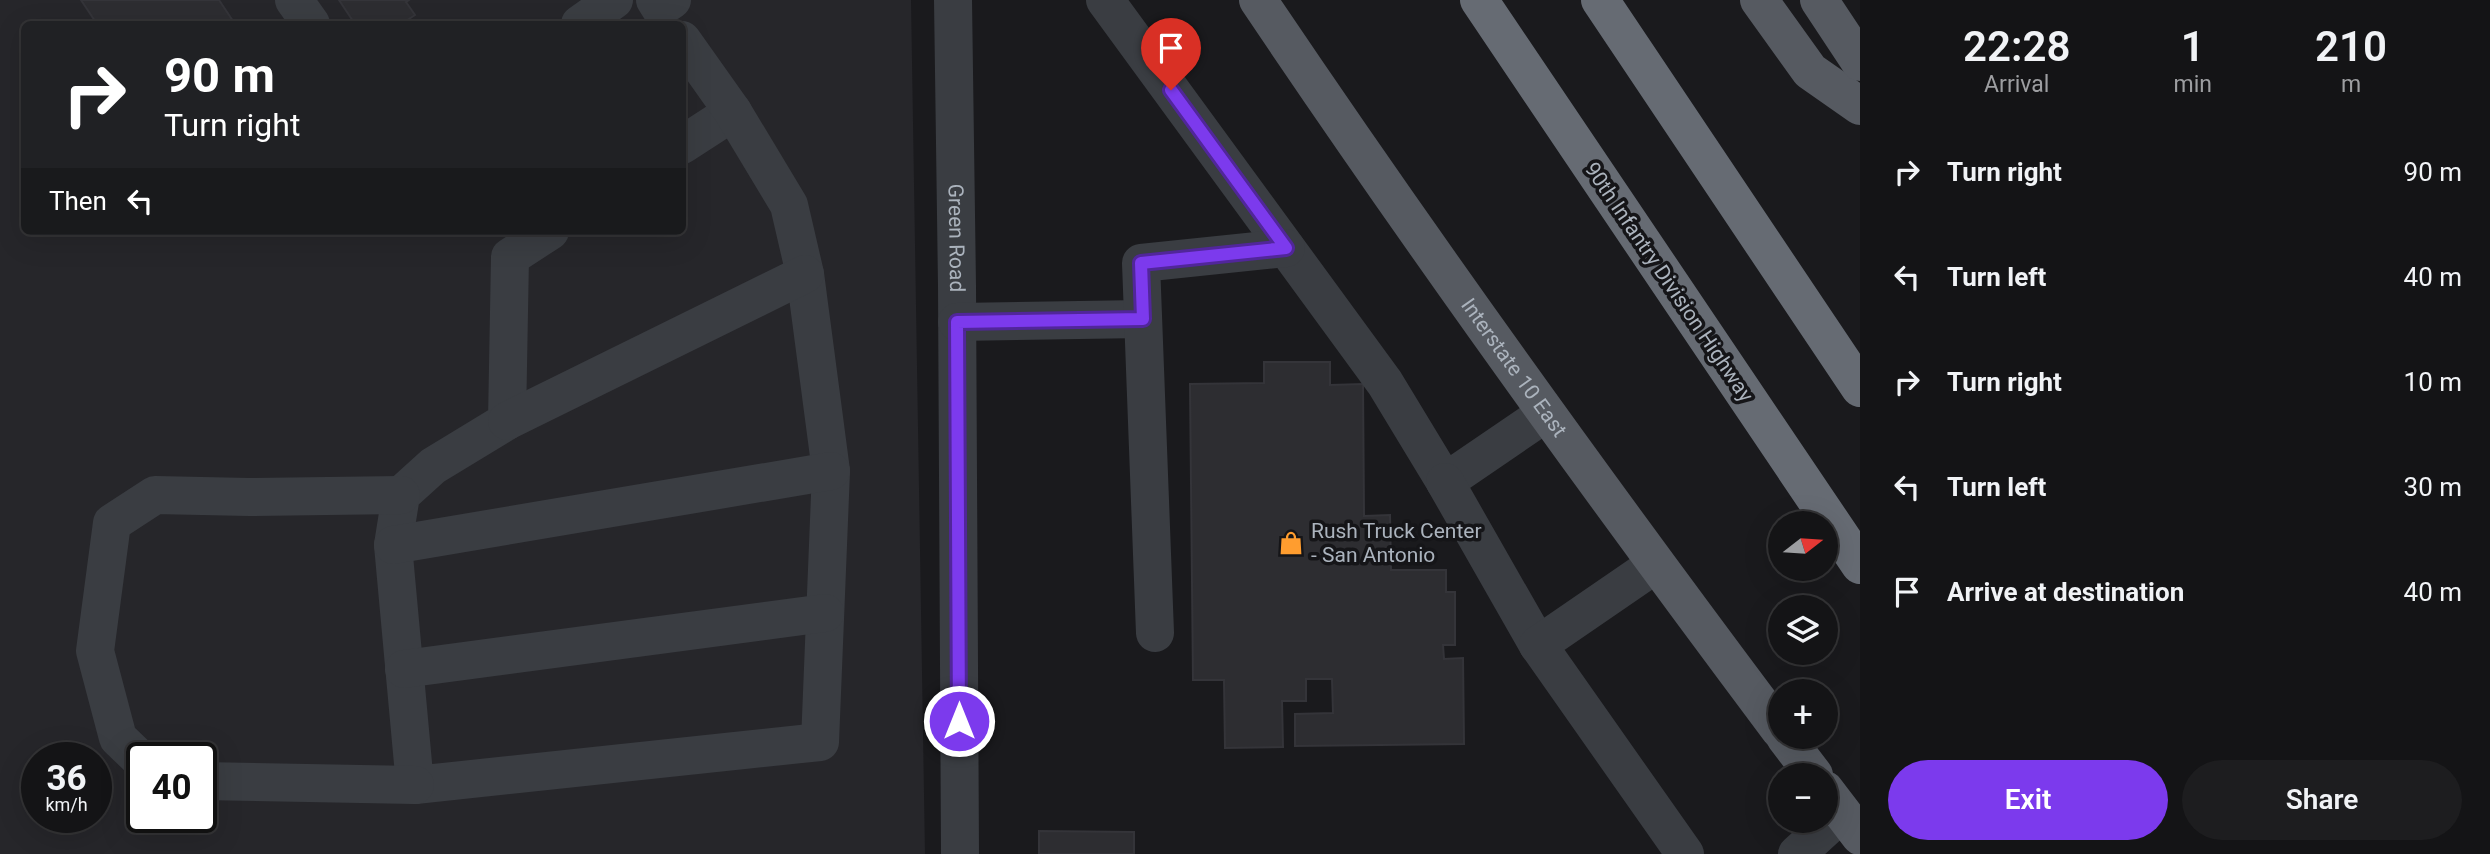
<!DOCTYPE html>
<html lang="en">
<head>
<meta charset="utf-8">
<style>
	:root { --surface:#141416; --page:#1d1d1f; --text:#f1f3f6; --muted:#9d9ea1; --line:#333335; --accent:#7c3aed }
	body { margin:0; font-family:Roboto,sans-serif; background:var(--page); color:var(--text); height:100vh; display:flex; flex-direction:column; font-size:26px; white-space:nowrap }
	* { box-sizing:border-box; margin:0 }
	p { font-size:23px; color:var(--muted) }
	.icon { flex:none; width:38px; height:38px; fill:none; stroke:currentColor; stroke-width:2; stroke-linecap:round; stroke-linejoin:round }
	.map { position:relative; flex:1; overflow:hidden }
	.details { display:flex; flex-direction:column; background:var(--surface); width:630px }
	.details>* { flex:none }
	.top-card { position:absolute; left:21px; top:21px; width:665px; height:214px; border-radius:10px; box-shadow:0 7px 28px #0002,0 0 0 2px var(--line); background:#202124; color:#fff; overflow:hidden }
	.needle { width:46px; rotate:73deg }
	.buttons { position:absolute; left:1768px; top:511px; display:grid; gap:14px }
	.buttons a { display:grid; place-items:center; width:70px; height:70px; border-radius:50%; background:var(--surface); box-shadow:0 7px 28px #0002,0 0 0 2px var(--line); font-size:35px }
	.speed { position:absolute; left:21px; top:742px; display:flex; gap:14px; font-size:35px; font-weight:700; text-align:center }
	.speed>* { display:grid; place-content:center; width:91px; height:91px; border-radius:50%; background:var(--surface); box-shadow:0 7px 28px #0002,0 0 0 2px var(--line); line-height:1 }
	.speed small { font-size:18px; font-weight:400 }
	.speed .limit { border:4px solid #111; border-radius:10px; background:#fff; color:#111 }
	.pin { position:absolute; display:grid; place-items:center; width:60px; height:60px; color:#fff; margin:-72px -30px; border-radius:50% 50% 50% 0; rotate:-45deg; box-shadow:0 0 7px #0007 }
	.pin .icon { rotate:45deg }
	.me { position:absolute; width:77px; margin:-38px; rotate:0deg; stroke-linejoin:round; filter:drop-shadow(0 0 5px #0008) }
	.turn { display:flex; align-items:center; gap:24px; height:147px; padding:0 28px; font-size:32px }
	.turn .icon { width:91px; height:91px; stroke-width:2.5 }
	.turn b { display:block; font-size:49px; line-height:60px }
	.then { display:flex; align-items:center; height:66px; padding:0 28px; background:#0003; gap:14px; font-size:26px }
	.eta { display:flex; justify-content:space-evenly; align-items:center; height:119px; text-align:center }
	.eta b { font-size:42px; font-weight:600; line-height:49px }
	.primary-button { display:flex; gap:14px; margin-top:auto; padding:14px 28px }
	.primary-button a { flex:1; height:80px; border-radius:42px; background:var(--accent); color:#fff; font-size:28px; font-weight:600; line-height:80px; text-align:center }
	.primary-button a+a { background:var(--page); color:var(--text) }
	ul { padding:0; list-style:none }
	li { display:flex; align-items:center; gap:21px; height:105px; padding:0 28px }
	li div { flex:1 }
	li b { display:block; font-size:26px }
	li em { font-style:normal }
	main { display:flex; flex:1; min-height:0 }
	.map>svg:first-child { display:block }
</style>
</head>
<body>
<main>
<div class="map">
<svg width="1860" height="854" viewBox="0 0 1860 854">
	<rect width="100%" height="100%" fill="#1a1a1d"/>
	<!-- built -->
	<path fill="#26262a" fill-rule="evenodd" d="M0 0H911L925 854H0ZM24 24H682V231H24ZM37 758H96V817H37ZM142 758H201V817H142Z"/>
	<!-- building -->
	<path fill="#2d2d31" stroke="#343439" stroke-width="2" d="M81 0H219L235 24H97Z
		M339 0H409L406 2 415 15 401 24H355Z
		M1264 362H1330V385L1363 384 1364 516 1390 515 1391 570H1446V592H1455V645H1443L1444 659 1463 658 1464 744 1295 746V714L1333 713 1332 679H1306V701H1282L1283 747 1225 748 1224 680H1193L1190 384 1264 383Z
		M1039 831 1134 832V854H1039Z"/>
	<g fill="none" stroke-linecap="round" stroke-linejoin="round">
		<!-- minor -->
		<g stroke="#3a3d42" stroke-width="38">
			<path d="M294 0 311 24"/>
			<path d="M655 0 660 8 672 0"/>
			<path id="s1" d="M953 0 957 286 960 854"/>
			<path d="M1105 0 1385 383 1445 482 1546 413"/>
			<path d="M580 24 614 0"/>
			<path d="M682 145 733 112"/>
			<path d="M550 231 510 257 507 421 433 466 401 495 393 545 415 785 820 742 831 471 805 274 789 205 733 112 682 40"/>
			<path d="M957 322 1143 319"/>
			<path d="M507 421 805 274"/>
			<path d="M1445 482 1538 645"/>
			<path d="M393 545 831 471"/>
			<path d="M1656 564 1538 645 1685 854"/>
			<path d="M1155 633 1141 263 1286 248"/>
			<path d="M404 669 825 613"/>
			<path d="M142 761 118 738 95 651 112 523 155 495 249 497 401 495"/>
			<path d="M201 781 415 785"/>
			<path d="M1797 854 1842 813"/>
		</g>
		<!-- major -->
		<g stroke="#565a61" stroke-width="38">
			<path id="s2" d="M1258 0C1425 248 1600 490 1780 730"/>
			<path d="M1759 0 1810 71 1860 106"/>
			<path d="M1819 0 1860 62"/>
			<path d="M1785 737 1814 775"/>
			<path d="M1825 790 1860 836"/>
		</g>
		<!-- highway -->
		<path stroke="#666b73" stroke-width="38" d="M1479 0 1860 565
			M1600 0 1860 388"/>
	</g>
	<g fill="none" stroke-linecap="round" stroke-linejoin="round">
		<!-- route casing -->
		<g stroke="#51269a" stroke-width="18">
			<path id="route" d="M959 721 957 322 1143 319 1141 263 1286 248 1171 90"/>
		</g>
		<!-- route -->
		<use href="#route" stroke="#7c3aed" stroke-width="12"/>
	</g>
	<!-- icons -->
	<defs>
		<g id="shop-bare" transform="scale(1.89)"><path d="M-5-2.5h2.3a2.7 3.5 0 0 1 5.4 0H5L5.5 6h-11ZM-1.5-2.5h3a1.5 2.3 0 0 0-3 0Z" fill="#ff9d2f" stroke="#151518" stroke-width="2.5" paint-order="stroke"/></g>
	</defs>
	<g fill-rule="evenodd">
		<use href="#shop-bare" x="1291" y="543"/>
	</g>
	<g text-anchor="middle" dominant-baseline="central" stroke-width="7" stroke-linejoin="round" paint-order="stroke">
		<!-- street labels -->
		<g font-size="21" fill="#abb3bd" stroke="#151518">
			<text stroke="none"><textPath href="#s1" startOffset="238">Green Road</textPath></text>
			<text transform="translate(1669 282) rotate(56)">90th Infantry Division Highway</text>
			<text stroke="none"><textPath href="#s2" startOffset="448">Interstate 10 East</textPath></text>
		</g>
		<!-- poi labels -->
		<g font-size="21" fill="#abb3bd" stroke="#151518" text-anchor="start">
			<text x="1311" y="531">Rush Truck Center<tspan x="1311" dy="24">- San Antonio</tspan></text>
		</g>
	</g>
</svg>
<div class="buttons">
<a><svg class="needle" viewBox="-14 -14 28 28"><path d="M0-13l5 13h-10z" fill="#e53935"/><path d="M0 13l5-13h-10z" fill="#9d9ea1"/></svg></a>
<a><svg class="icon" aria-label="layers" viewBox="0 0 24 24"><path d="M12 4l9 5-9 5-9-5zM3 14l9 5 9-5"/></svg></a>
<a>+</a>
<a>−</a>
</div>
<div class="speed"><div>36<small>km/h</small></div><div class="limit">40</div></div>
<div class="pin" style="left:1171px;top:90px;background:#d93025"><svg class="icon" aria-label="arrive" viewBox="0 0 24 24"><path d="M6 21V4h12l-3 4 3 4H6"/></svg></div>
<svg class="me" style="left:959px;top:721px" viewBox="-20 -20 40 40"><circle r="17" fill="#7c3aed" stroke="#fff" stroke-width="3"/><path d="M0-11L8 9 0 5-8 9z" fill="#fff"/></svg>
<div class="top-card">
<div class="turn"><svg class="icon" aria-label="right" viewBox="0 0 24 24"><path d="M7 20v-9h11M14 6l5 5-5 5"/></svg><div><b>90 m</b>Turn right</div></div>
<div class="then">Then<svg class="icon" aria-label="left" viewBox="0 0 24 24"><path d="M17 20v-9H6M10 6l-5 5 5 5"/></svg></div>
</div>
</div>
<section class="details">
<div class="eta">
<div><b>22:28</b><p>Arrival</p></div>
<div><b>1</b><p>min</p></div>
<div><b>210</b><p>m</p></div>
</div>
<ul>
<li><svg class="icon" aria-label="right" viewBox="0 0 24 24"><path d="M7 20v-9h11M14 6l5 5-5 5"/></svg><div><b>Turn right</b></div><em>90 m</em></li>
<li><svg class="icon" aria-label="left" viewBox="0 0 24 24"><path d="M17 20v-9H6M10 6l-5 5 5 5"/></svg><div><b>Turn left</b></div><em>40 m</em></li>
<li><svg class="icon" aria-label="right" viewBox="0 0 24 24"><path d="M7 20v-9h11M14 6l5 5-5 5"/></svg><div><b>Turn right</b></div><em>10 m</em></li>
<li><svg class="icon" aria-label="left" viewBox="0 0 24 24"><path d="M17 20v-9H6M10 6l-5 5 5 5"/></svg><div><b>Turn left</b></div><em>30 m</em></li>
<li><svg class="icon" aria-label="arrive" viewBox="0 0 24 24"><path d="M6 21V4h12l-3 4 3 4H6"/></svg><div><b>Arrive at destination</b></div><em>40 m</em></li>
</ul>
<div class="primary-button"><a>Exit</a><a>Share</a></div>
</section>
</main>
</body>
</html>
